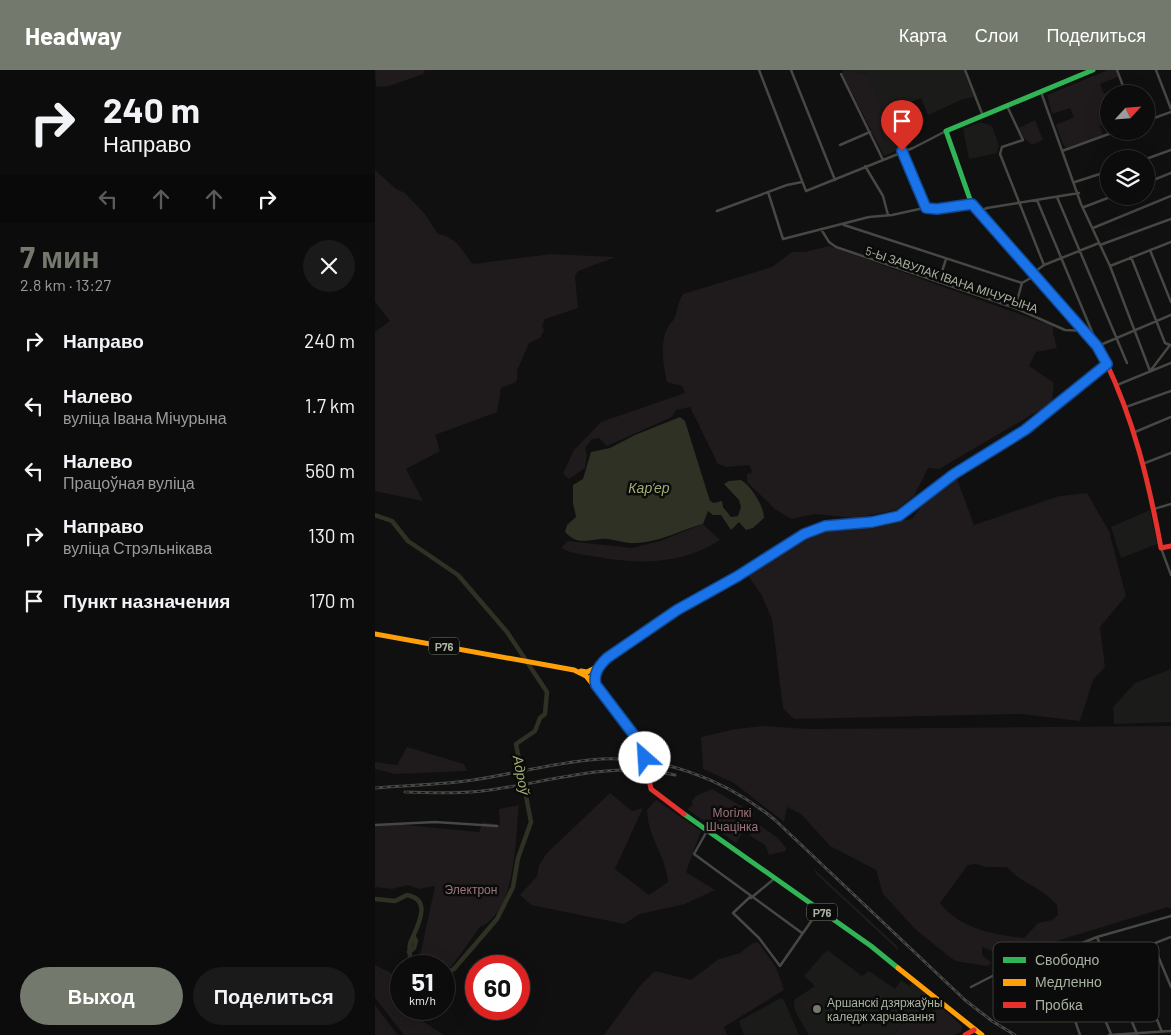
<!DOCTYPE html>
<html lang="ru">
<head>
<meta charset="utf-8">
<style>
	:root { --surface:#0b0c0b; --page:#191a19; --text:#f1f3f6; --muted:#9a9b9d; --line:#2b2c2c; --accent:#73796d }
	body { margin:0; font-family:Barlow,sans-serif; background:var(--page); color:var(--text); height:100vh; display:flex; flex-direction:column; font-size:19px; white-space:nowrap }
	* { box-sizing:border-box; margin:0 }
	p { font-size:16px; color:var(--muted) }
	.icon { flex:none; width:28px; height:28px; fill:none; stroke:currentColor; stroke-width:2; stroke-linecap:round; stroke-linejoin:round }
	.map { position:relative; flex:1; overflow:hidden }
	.panel { display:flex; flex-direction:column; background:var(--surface); width:375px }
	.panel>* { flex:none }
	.banner { background:#0b0c0b; color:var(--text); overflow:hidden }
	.needle { width:32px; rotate:64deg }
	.controls { position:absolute; left:725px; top:15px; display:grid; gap:10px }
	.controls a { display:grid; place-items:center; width:55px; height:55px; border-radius:50%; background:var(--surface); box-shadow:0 5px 20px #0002,0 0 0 1px var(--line); font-size:25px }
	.speed { position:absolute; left:15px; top:885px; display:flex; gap:10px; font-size:25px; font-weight:700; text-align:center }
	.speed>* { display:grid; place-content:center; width:65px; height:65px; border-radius:50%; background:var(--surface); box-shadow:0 5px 20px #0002,0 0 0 1px var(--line); line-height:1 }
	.speed small { font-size:12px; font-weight:400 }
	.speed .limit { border:8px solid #d22; background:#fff; color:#111 }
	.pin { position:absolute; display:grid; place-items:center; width:42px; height:42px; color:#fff; margin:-51px -21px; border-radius:50% 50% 50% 0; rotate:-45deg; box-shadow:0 0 5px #0007 }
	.pin .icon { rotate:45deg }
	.me { position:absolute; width:55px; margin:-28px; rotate:334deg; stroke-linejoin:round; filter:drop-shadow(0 0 4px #0008) }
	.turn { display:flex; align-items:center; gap:18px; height:105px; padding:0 20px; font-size:22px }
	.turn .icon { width:65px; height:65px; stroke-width:2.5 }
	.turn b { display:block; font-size:35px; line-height:42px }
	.lanes { display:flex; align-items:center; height:48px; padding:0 20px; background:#0003; justify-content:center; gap:25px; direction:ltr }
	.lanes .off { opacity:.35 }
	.round { display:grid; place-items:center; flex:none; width:52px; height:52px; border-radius:26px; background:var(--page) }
	.headline { display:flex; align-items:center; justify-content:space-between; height:85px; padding:0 20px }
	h1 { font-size:30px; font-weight:700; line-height:38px; color:var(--accent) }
	.button { display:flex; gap:10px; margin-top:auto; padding:10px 20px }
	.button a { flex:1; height:58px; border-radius:30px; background:var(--accent); color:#fff; font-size:20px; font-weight:700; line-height:58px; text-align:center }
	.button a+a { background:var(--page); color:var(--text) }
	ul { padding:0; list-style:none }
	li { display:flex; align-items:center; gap:15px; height:65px; padding:0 20px }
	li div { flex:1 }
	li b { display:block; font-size:19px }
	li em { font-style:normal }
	header { display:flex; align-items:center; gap:30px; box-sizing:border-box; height:70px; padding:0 25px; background:var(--accent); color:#fff }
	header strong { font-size:24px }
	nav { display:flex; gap:28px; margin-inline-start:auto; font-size:18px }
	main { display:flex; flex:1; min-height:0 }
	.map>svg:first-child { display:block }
</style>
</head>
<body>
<header>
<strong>Headway</strong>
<nav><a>Карта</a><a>Слои</a><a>Поделиться</a></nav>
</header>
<main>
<section class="panel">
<div class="banner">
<div class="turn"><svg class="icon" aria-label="right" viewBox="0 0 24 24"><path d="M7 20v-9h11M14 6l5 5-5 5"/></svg><div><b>240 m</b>Направо</div></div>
<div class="lanes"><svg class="icon off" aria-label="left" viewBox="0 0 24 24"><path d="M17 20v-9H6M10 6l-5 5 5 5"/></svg><svg class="icon off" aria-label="ahead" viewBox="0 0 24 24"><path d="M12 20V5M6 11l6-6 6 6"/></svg><svg class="icon off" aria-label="ahead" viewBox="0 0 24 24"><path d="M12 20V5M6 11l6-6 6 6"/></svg><svg class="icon" aria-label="right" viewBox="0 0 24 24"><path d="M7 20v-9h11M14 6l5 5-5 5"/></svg></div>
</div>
<div class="headline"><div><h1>7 мин</h1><p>2.8 km · 13:27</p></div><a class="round"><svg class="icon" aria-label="close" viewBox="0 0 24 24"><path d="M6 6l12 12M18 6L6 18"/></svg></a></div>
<ul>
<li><svg class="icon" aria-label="right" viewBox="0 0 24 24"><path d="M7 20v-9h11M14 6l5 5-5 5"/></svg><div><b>Направо</b></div><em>240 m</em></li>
<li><svg class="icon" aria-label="left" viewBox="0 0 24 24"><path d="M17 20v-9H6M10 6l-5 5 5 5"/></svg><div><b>Налево</b><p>вуліца Івана Мічурына</p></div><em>1.7 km</em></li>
<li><svg class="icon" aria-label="left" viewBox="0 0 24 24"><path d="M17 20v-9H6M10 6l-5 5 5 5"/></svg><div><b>Налево</b><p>Працоўная вуліца</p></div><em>560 m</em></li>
<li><svg class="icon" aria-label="right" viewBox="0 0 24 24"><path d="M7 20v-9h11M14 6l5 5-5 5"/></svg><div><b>Направо</b><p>вуліца Стрэльнікава</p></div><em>130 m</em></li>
<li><svg class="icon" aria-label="arrive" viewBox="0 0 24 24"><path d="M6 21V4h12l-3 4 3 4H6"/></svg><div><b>Пункт назначения</b></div><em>170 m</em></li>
</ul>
<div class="button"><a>Выход</a><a>Поделиться</a></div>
</section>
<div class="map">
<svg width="796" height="965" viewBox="0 0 796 965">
	<rect width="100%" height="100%" fill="#0f100f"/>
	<!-- built -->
	<path fill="#1b1c1a" d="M467 0H588L599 27 588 29 553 45 546 28 528 35 539 61 524 67 528 78 509 86 503 74 510 71 505 59 511 55 506 43 507 36 492 3Z
		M605 52 617 56 624 76 622 83 594 89 588 59Z
		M775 440 782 474 746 488 736 457Z
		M796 599V652L739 654 738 637 760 613Z
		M452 880 487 906 494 901 520 919 526 910 534 916 537 913 551 924 522 961 515 965H434L420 941 419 932 420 929 440 916 429 906Z
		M406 928 410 932 424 965H369L364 951Z"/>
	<!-- green -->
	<path fill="#1f1a1b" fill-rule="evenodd" d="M0 0H50L48 4 14 16 1 17Z
		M468 0 492 3 507 36 506 43 511 55 505 59 510 72 503 74 467 3Z
		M733 0H741L743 7 725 14 729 24 747 17 750 24H734V52L725 56 728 65 691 78 688 74 681 55 699 47 695 38 677 44 672 25Z
		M660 50 668 70 657 75 649 68 644 58Z
		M0 100 21 119 30 123 50 144 63 164C83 167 87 182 98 194L176 184 241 187 203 201 200 206 203 238 170 249 167 256 169 260 165 268 154 273 142 301V310L139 313 126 318 122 342 60 365 65 381 31 399 48 431 0 421V262L15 251 0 232Z
		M454 176 678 256V263L682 278 661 282 654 296 679 313 677 333 564 399 553 398 539 426 521 440 480 448 440 444 416 449 400 439 372 412V404L377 402 374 395 352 397 343 394 315 337 301 340 297 347 232 376 224 368 217 369 210 378 212 385 210 398 194 409 188 403 199 380 226 352 310 323 307 316 292 312C288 296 284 270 294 255 295 253 298 251 299 249 303 242 301 235 308 224L397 197 417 182H430Z
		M582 409 599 455 684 426 712 423 734 461 751 526 725 557 730 597 718 610 705 651 646 644 419 649 408 638 397 549 386 524 373 506 414 473 456 456 503 454 537 449 550 431Z
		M328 454 345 470C308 494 265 495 223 487 210 485 197 484 186 478L193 471 257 478 285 471Z
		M390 656 433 659 796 656V839L793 837 685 870 633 890 623 883 607 877V885L617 893 611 896 580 891 541 860 508 824 501 800 455 776 426 744 412 737 409 752 359 713 328 699 326 667 360 659ZM601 794 611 797H632C649 816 666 816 682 835L683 845 677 850 663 853 649 868C619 865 584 858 565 833L593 795Z
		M32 677 89 694 92 701 20 704 0 699V692L22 695Z
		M337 719 380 744 361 773 312 739 318 735 317 731 321 726Z
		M235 723 257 741 268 738 240 799 274 825 293 812C291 786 272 766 272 740L281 730 326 761 311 802 340 820 310 834 265 844 249 854 156 835 145 825 162 806 164 795 172 783Z
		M144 735C140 769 142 841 105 857L76 897 59 896 44 890 60 816 44 819 33 815 17 819 0 817V756L20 754 104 762 108 752 125 755 124 739Z
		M381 753 403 768 411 778V781L394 785 390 775 375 766 374 762 376 756Z
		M439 799 523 877V880L441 804Z
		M383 872 401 897 409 920 349 957 352 965H229L264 917 280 901 316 910 344 889 365 883 378 873Z
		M0 895 26 908V939H44L43 948 69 965H29L0 928Z
		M445 924 450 936 430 945 425 933Z
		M563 934 587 956 586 962 579 965H515L522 961 540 938 553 947Z
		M0 935 23 965H0Z"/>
	<!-- water -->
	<path fill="#2e3124" d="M305 347 310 351 335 431 339 433 347 431 348 437 356 447 363 446 366 437 364 430 349 414 354 411 366 410C376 416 389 436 389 448L378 458 371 460 364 452 356 460 346 445H338L333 441 328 454C303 461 286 472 260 473 249 474 236 467 225 469 210 471 201 474 190 462L192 455 201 447 198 433V415L208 409 216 382 235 378 260 365Z"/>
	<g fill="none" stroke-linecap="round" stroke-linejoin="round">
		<!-- river -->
		<path stroke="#2e3124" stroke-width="4.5" d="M0 445 17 451 33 471 83 505 132 562 172 622 170 644 165 648 160 661 141 674 156 752 143 788 138 817 122 849 79 899 69 904
			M0 829 20 831 32 825C59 830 41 858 35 874 34 878 35 884 35 889L42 896
			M34 882 39 878 41 871 39 867"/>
		<!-- street -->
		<path stroke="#464844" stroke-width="2.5" d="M384 0 431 121 538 78 571 61
			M416 0 460 110
			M590 0 608 46
			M742 0 751 24
			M781 0 796 39
			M466 4 508 90
			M666 22 706 134 735 196 775 301
			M632 36 648 70 627 77 625 84 669 195
			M771 51 796 42
			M465 75 495 62
			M687 81 742 61
			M527 82 551 138
			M771 89 796 80
			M490 96 508 126 513 145
			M700 112 734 101
			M771 113 796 103
			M393 122 408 169 494 147 517 145 549 138 562 139 597 135
			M682 127 752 293
			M662 130 723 276 796 245
			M709 137 738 126
			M342 141 412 115 427 112
			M603 142 612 138 704 123
			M469 155 647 213 659 206
			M718 158 796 126
			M446 159 454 172 461 177 640 238 690 260 710 261
			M725 175 796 149
			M775 180 796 232
			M756 187 790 273 795 275
			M735 196 796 172
			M658 203 669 195 724 173
			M564 211 571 189
			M640 238 647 213
			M776 300 795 275
			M742 315 796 293
			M751 337 796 321
			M760 362 796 347
			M770 393 796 383
			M779 439 796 434
			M786 478 796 505
			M0 755 60 752 122 756
			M332 761 319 784 427 863
			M375 827 358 843 384 868 405 896 444 840
			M376 828 400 808
			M722 867 762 964
			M778 874 796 917
			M755 883 787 962
			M596 917 631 899 660 892 722 867 796 846
			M720 926 736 964
			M637 932 651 923 796 867
			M694 933 705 965
			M648 951 679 938 743 918
			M734 965 796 961"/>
		<!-- fast -->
		<path stroke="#30b455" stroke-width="5" d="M718 0 571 61 597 135 723 276 730 290
			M214 609 232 588 287 550 363 506 422 467 450 456 508 450 534 439
			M222 616 220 606 224 596
			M309 744 496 876 523 898"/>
		<!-- slow -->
		<path stroke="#ff9f0a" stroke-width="5" d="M534 439 579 404 650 360 732 295
			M0 564 199 600 211 606 224 622
			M206 601 212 602 224 596
			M523 898 607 965"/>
		<!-- jam -->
		<path stroke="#e5322d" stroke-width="5" d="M730 290C759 350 774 413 786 478L796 476
			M224 622 267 677 276 719 309 744
			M590 965 599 960"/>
		<!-- rail casing -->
		<g stroke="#464844" stroke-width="3">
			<path id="rail" d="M0 718C33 715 66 715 98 710 137 704 175 694 214 690 282 683 349 708 400 750L590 930 617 951 640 965
				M30 722C56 723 82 724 107 721 174 713 232 690 300 705"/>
		</g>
		<!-- rail -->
		<use href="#rail" stroke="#0a0b0a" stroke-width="1" stroke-dasharray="4" stroke-linecap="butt"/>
	</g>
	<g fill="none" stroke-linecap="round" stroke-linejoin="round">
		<!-- route casing -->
		<g stroke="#114b97" stroke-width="12">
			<path id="route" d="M270 688 262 669 221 615C218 603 224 596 232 588L302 540 363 506 429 464 450 456 497 452 524 446 579 404 650 360 732 294 722 276 597 134 562 139 551 138 527 81"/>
		</g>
		<!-- route -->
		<use href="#route" stroke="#1a73e8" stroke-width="9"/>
	</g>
	<!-- markers -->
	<circle fill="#73796d" stroke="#0a0b0a" stroke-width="2" cx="442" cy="939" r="5"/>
	<g text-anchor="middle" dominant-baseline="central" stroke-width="5" stroke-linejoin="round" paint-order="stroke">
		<!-- shield labels -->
		<g fill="#0a0b0a" stroke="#798073" stroke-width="1">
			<rect x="54" y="567.5" width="30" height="17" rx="4"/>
			<rect x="432" y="833.5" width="30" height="17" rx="4"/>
		</g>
		<g font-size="11" font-weight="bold" fill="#a9b2a0">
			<text x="69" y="576">Р76</text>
			<text x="447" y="842">Р76</text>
		</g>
		<!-- street labels -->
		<g font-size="12" fill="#a9b2a0" stroke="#0a0b0a">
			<text transform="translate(577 209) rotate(19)">5-Ы ЗАВУЛАК ІВАНА МІЧУРЫНА</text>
		</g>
		<!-- park labels -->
		<g font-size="12" fill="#9d767c" stroke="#0a0b0a">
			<text x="357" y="742">Могілкі<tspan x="357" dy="14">Шчацінка</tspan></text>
			<text x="96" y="819">Электрон</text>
		</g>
		<!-- poi labels -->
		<g font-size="12" fill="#a9b2a0" stroke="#0a0b0a" text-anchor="start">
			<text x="452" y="932">Аршанскі дзяржаўны<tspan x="452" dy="14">каледж харчавання</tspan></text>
		</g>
		<!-- water labels -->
		<g font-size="14" font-style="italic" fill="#a0ae75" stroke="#0a0b0a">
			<text x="274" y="417">Карʼер</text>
			<text transform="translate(147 705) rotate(79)">Адроў</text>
		</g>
	</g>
	<!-- legend -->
	<rect x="618" y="872" width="166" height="80" rx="8" fill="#0a0b0a" stroke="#3a3d37" stroke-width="1"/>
	<rect x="628" y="887" width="23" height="6" fill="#30b455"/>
	<rect x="628" y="909" width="23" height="7" fill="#ff9f0a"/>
	<rect x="628" y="932" width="23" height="6" fill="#e5322d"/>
	<g font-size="14" fill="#a9b2a0">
		<text x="660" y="895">Свободно</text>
		<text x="660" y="917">Медленно</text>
		<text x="660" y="940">Пробка</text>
	</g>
</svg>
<div class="controls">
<a><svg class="needle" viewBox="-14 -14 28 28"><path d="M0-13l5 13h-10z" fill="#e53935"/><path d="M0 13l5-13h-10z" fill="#9a9b9d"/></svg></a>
<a><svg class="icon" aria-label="layers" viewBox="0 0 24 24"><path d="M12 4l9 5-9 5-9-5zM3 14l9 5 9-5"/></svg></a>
</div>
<div class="speed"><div>51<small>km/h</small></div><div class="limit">60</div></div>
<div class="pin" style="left:527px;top:81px;background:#d93025"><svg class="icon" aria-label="arrive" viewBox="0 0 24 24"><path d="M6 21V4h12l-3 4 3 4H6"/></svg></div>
<svg class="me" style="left:270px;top:688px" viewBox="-20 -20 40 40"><circle r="19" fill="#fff"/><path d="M0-13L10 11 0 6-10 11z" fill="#1a73e8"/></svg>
</div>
</main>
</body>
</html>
